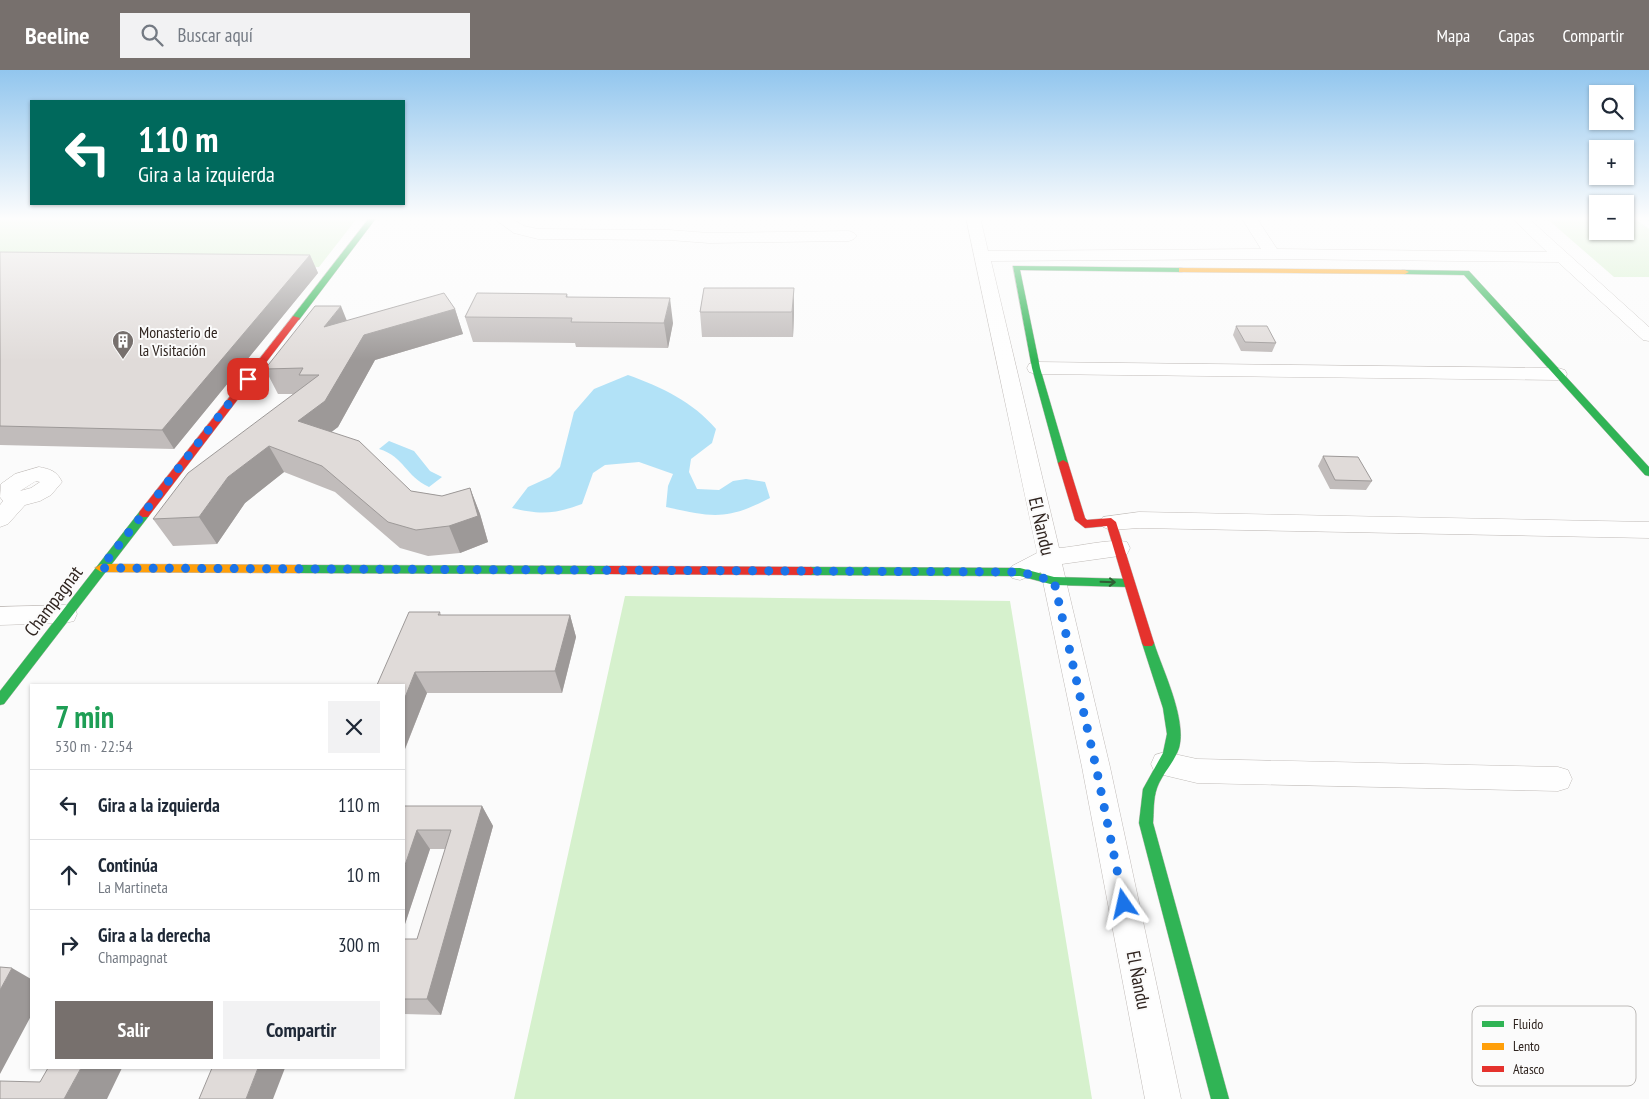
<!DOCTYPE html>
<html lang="es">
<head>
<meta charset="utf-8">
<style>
	:root { --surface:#fff; --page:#f2f2f3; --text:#1f2937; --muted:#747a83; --line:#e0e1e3; --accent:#77706d }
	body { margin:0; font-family:"PT Sans Narrow",sans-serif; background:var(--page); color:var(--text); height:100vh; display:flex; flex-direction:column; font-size:19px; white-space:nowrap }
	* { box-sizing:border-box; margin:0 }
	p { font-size:16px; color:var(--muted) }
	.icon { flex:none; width:28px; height:28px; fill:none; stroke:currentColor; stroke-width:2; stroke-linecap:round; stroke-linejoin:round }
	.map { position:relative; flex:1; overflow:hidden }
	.details { position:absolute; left:30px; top:614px; width:375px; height:385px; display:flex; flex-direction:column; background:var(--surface); border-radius:0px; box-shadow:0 1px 4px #0004 }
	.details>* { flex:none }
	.banner { position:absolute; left:30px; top:30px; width:375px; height:105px; border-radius:0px; box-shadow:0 1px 4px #0004; background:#00695c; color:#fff; overflow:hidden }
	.fabs { position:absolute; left:1589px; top:15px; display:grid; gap:10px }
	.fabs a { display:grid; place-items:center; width:45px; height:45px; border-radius:0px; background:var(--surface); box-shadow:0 1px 4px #0004; font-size:25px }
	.pin { position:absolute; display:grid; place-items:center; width:42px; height:42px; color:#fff; margin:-21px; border-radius:10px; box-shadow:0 2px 8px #0006 }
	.me { position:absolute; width:55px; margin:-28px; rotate:349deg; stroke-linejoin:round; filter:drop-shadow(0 0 4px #0008) }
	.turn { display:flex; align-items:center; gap:18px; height:105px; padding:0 25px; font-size:22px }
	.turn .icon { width:65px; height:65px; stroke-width:2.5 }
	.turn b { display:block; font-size:35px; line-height:42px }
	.round { display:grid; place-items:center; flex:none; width:52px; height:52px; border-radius:0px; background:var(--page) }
	.overview { display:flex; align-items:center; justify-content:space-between; height:85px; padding:0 25px }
	h1 { font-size:30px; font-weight:700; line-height:38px; color:#1e9e55 }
	.cta { display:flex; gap:10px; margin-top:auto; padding:10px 25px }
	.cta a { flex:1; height:58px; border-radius:0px; background:var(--accent); color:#fff; font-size:20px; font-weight:700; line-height:58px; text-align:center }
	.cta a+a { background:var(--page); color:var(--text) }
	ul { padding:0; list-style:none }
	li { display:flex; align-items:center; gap:15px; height:70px; padding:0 25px; border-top:1px solid var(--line) }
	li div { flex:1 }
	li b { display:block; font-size:19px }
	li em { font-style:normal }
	header { display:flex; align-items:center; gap:30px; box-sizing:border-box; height:70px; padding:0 25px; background:var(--accent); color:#fff }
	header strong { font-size:24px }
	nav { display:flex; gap:28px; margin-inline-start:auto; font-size:18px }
	.search { width:350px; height:45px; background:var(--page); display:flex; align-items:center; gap:12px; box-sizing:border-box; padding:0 18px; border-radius:0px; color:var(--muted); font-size:19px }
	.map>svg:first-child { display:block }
</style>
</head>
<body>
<header>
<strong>Beeline</strong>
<div class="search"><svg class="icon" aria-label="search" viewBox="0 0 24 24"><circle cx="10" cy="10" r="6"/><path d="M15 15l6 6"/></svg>Buscar aquí</div>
<nav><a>Mapa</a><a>Capas</a><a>Compartir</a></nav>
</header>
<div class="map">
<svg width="1649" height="1029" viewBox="0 0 1649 1029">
	<rect width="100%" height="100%" fill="#fbfbfb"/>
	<!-- green -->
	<path fill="#d6f1cd" d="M0 147H358L319 197 0 195Z
		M1545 147H1597L1598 161H1625V147H1633L1649 159V207H1614Z
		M625 526 1010 531 1092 1029H514Z"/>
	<!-- water -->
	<path fill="#b2e2f7" d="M628 305C662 317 693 332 716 359L712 373 691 389 689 402 697 419 719 420 733 411 746 409 765 412 770 428C726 451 712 447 666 437L668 416 673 404 639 392 605 395 593 403 582 434C555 444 540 445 512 438L528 417 550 407 560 397 574 342 594 319Z
		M389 371 414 381 430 401 442 407 429 417C405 406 405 387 379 379Z"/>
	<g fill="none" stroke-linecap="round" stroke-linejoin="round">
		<!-- street casing -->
		<g stroke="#c0bbb8" stroke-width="1">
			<path id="street" d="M492 147H509L524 156 538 159 669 160 709 163 849 161 854 163 857 166 854 169 849 171 709 173 669 170 538 169 514 163Z
				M966 147H980L988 181 1261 179 1241 147H1256L1277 179 1547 182 1511 147H1527L1649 257V271L1643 270 1558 192 1272 189 991 191 1059 478C1077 477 1111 468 1127 472L1130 478 1127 484 1119 486 1062 494 1110 697 1181 1029H1145L1082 697 1041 502 1020 510 1012 508 1008 502 1012 496 1037 483Z
				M1036 292 1558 298 1565 300 1567 304 1565 308 1558 310 1036 304 1029 302 1027 298 1029 294Z
				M39 397C50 399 57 401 62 412L51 425 40 431 25 435 8 454 0 457V435L3 431 0 427 1 414 15 404ZM36 411 40 412 31 418 20 421Z
				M1139 442 1649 452V468L1139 458 1111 460 1103 457 1100 452 1103 447Z
				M65 535 74 537 77 544 74 551 65 553 0 555V537Z
				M1165 682 1197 689 1558 697 1568 700 1572 709 1568 718 1558 721 1197 713 1155 703 1151 694 1155 685Z"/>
		</g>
		<!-- fast casing -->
		<g stroke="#c0bbb8" stroke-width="1">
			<path id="fast" d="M370 147H377L299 250H293V246Z
				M1013 196 1182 198 1186 200 1182 202 1020 200 1040 298 1068 393 1063 396 1058 393 1032 298Z
				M1402 200 1469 201 1649 397V406L1645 405 1464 205 1405 204 1401 202Z
				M144 440 149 444 148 447 4 634 0 635V621L140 441Z
				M297 495 607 496 613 500 607 504 297 503 291 499Z
				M811 497 1020 498 1054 507 1129 509 1135 513 1129 517 1054 515 1020 506 811 505 805 501Z
				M1148 568 1152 570 1154 573C1163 601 1187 649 1179 678 1174 693 1162 704 1157 718 1153 729 1154 742 1153 753L1229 1029H1211L1139 753 1143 719 1163 683 1167 664 1163 638 1142 573 1144 570Z"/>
		</g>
		<!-- slow casing -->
		<g stroke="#c0bbb8" stroke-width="1">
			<path id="slow" d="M1179 198 1405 200 1409 202 1405 204 1182 202H1179Z
				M101 494 297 495 303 499 297 503 101 502 95 498Z"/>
		</g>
		<!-- jam casing -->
		<g stroke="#c0bbb8" stroke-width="1">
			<path id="jam" d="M293 246 300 248 148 447H140L139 444 140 441Z
				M1063 390 1068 393 1085 448 1087 450 1111 448 1116 452 1154 573 1152 576H1144L1142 573 1107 456 1085 458 1075 450 1058 393Z
				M607 496 811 497 817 501 811 505 607 504 601 500Z"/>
		</g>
		<!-- street -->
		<use href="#street" fill="#fefefe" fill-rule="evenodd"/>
		<!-- fast -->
		<use href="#fast" fill="#30b455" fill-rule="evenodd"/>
		<!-- slow -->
		<use href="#slow" fill="#ff9f0a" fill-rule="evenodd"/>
		<!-- jam -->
		<use href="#jam" fill="#e5322d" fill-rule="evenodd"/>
	</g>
	<!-- wall -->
	<path fill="#c1bcbb" d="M0 182 310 185 318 203 174 379 0 375Z
		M704 218 794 243 793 267H702L700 242Z
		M567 224 568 227 673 253 668 278 576 277 575 273 473 272 465 247Z
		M455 239 463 264 375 290 338 357 331 362 411 421 442 426 470 418 480 444 488 472 460 483 428 486 400 478 335 422 284 402 245 433 217 474 173 476 153 449 293 324H278L265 299 347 251Z
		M1236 256 1276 273 1272 282 1241 281 1233 265Z
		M1323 386 1372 411 1366 420 1330 419 1318 396Z
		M440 542 441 545H570L576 567 562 623H427L404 682V615Z
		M404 736H482L493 756 441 945 404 944V869H417L445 779H430L404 857Z"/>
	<!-- shaded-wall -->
	<path fill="#9d9998" d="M310 185 318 203 174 379 162 360Z
		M794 218V243L793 267 792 242Z
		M670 228 673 253 668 278 664 253Z
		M341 236 351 261 324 257Z
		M455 239 463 264 375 290 338 357 312 377 298 351 364 265Z
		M269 376 284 402 245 433 217 474 199 447 228 407Z
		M470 418 480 444 488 472 460 483 449 456Z
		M570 545 576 567 562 623 555 601Z
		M415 602 427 623 404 681V630Z
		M482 736 493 756 441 945 427 929Z
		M417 760 430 779 404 857V798Z
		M12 898 31 909V946L0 1004V920Z
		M81 998H122L107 1029H64Z
		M258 998H285L273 1029H246Z"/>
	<!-- building -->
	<path fill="#e0dbd9" stroke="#9d9998" d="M0 182 310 185 162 360 0 356Z
		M704 218H794L792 242H700Z
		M444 223 455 239 364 265 325 331 298 351 359 371 411 421 442 426 470 418 478 446 449 456 416 460 388 452 322 396 269 376 228 407 199 447 153 449 188 403 319 305H299L303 298 265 299 315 236H341L324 257Z
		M477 223 567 224 566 227 670 228 664 253 571 252 572 248 465 247Z
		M1236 256H1267L1276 273 1245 272Z
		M1323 386 1358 387 1372 411 1335 410Z
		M409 542H440L438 545H570L555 601 415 602 404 630V615H377Z
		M404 736H482L427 929H404V869H417L451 760H417L404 798Z
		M0 897 12 898 0 920Z
		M48 998H81L64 1029H0V1011L40 1012Z
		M212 998H258L246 1029H199Z"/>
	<!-- one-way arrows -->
	<defs><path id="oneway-shaft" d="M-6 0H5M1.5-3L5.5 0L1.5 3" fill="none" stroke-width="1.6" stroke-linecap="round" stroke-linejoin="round" transform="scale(1.25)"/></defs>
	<use stroke="#305e35" href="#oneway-shaft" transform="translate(1108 512) rotate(2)"/>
	<!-- sky -->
	<linearGradient id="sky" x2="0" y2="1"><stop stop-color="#92c6ee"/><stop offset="0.51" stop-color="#fdfdfd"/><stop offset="1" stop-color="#fdfdfd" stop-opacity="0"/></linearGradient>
	<rect width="1649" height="291" fill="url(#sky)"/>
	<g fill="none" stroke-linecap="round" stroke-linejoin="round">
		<!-- route -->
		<path stroke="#1a73e8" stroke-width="9" stroke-dasharray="0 16.2" d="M248 309 101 498 1020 502 1054 511 1096 697 1124 834"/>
	</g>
	<!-- icons -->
	<defs>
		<g id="building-pin" transform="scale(1.125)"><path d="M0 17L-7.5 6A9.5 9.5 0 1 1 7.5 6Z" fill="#77706d" stroke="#fbfbfb"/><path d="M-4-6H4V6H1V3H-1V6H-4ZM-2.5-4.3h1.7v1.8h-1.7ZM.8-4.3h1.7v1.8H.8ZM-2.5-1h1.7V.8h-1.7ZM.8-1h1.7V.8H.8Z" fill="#fff"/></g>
	</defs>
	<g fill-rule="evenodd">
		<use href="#building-pin" x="123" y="271"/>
	</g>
	<g text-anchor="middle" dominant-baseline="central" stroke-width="4" stroke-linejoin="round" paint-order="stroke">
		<!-- far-poi labels -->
		<g font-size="16" fill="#302520" stroke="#fbfbfb" text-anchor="start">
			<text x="139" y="262">Monasterio de<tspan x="139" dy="18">la Visitación</tspan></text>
		</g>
		<!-- street labels -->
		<g font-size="19" fill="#302520" stroke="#fbfbfb">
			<text transform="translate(1042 456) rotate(77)">El Ñandu</text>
			<text transform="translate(53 531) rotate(-53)">Champagnat</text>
			<text transform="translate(1139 910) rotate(79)">El Ñandu</text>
		</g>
	</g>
	<!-- legend -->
	<rect x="1472" y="936" width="164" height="80" rx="8" fill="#fbfbfb" stroke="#bebbb9" stroke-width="1"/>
	<rect x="1482" y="951" width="22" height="6" fill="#30b455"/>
	<rect x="1482" y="973" width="22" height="7" fill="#ff9f0a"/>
	<rect x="1482" y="996" width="22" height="6" fill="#e5322d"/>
	<g font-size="14" fill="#302520">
		<text x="1513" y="959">Fluido</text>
		<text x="1513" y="981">Lento</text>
		<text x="1513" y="1004">Atasco</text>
	</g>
</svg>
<div class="fabs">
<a><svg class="icon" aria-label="search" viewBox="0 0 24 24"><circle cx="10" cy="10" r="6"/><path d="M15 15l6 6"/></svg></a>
<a>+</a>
<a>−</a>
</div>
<div class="pin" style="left:248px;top:309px;background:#d93025"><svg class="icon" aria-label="arrive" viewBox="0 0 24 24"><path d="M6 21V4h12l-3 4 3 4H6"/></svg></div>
<svg class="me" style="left:1124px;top:834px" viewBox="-20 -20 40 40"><path d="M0-17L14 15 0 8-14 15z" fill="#1a73e8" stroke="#fff" stroke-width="4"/></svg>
<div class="banner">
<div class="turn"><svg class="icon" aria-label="left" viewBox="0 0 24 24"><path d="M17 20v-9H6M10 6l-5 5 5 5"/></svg><div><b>110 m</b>Gira a la izquierda</div></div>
</div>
<section class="details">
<div class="overview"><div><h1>7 min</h1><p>530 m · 22:54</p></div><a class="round"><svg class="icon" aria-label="close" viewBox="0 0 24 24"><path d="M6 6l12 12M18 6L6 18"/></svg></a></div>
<ul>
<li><svg class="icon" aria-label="left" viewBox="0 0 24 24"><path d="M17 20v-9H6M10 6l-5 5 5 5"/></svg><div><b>Gira a la izquierda</b></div><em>110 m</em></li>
<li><svg class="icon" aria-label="ahead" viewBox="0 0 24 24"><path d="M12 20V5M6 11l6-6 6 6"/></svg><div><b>Continúa</b><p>La Martineta</p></div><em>10 m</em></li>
<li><svg class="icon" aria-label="right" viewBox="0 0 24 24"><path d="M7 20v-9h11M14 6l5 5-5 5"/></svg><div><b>Gira a la derecha</b><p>Champagnat</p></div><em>300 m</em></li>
</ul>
<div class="cta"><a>Salir</a><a>Compartir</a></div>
</section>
</div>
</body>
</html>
